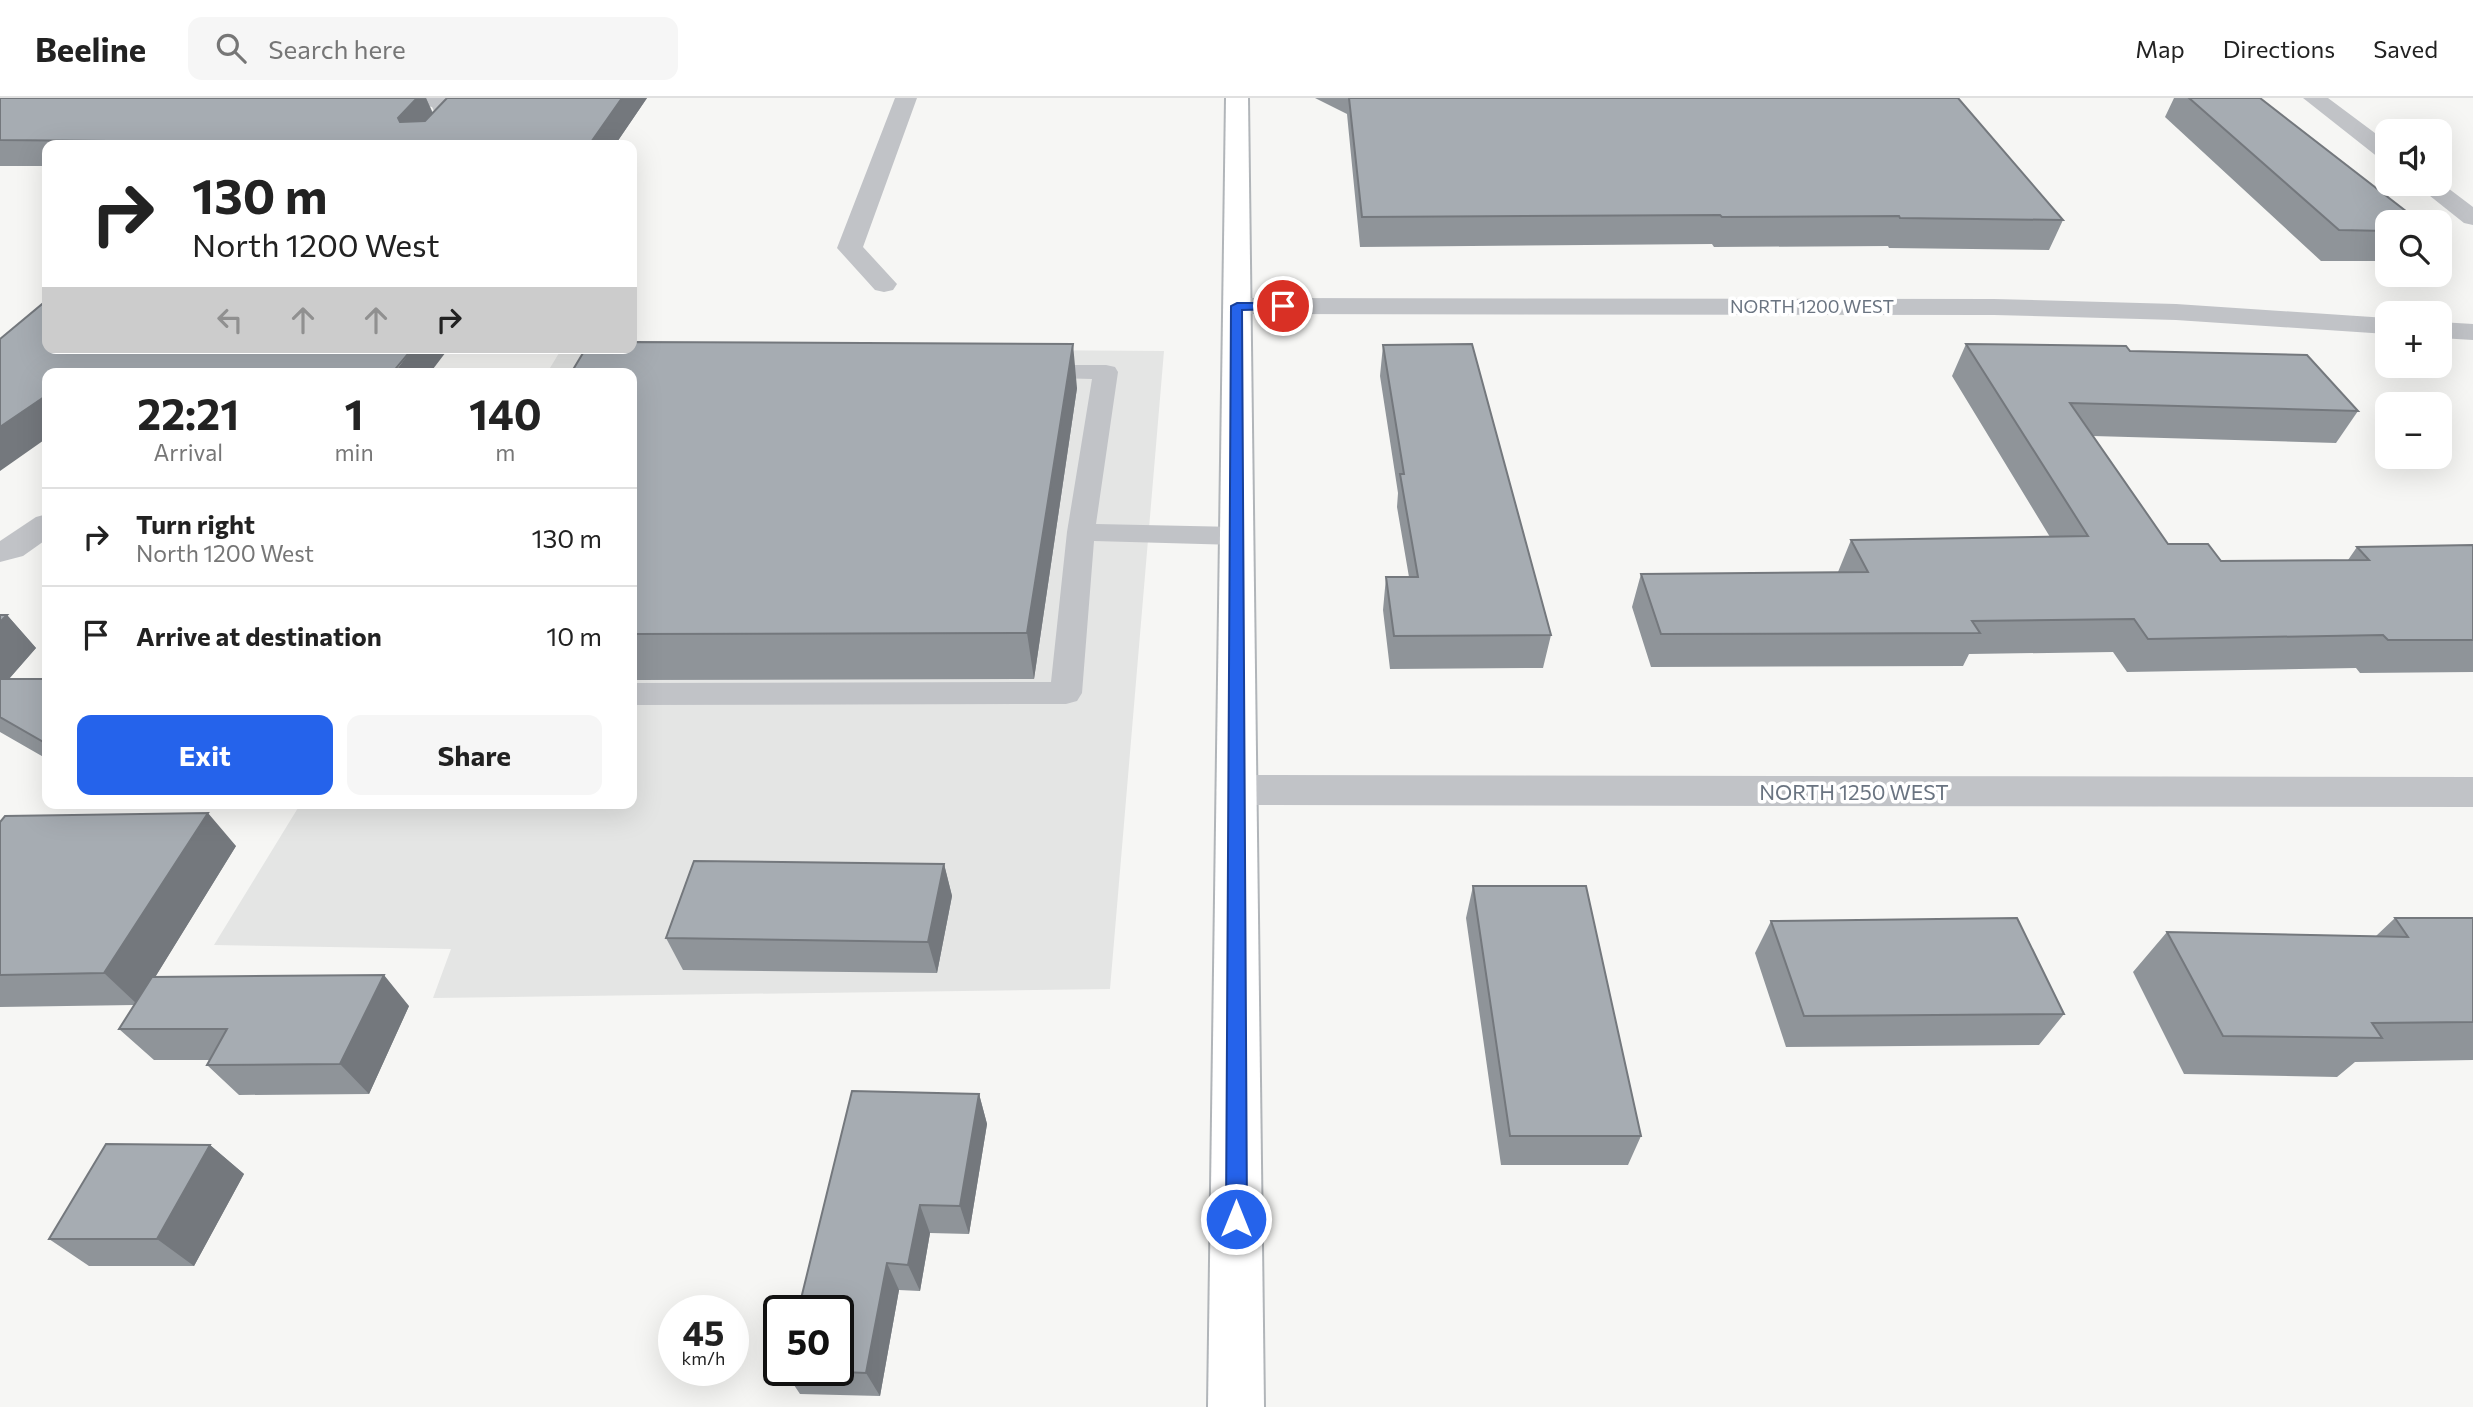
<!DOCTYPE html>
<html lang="en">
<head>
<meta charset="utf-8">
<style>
	:root { --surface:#fff; --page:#f6f6f6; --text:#222; --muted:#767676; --line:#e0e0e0; --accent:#2563eb }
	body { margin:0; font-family:Commissioner,sans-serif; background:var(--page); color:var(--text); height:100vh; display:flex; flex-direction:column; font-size:26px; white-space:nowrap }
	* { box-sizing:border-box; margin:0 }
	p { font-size:23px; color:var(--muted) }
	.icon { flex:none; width:38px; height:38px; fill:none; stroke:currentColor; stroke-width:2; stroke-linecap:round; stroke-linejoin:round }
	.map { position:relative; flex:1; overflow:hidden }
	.panel { position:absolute; left:42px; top:270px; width:595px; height:441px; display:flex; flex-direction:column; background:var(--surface); border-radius:14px; box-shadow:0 7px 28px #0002 }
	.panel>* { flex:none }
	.guide { position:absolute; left:42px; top:42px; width:595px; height:214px; border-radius:14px; box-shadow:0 7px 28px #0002; background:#fff; color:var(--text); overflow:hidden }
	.buttons { position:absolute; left:2375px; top:21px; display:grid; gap:14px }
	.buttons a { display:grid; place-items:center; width:77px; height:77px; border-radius:14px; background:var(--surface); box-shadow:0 7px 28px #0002; font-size:35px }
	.speed { position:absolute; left:658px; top:1197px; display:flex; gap:14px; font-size:35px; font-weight:700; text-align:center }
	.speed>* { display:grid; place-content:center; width:91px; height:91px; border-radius:50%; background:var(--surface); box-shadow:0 7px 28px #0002; line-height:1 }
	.speed small { font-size:18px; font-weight:400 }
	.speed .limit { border:4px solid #111; border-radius:10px; background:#fff; color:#111 }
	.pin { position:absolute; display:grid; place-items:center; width:60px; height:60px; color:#fff; margin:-30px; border:4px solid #fff; border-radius:50%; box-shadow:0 2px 7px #0007 }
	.me { position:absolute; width:77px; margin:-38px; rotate:0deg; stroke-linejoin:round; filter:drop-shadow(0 0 5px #0008) }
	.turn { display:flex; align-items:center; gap:24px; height:147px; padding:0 35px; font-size:32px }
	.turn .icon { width:91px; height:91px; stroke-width:2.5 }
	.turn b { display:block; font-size:49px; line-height:60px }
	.lanes { display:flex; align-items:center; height:66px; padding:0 35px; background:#0003; justify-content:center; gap:35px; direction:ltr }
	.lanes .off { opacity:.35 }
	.eta { display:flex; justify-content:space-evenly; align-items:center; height:119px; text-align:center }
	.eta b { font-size:42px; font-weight:700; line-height:49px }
	.primary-button { display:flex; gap:14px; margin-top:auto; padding:14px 35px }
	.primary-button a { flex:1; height:80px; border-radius:14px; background:var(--accent); color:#fff; font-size:28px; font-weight:700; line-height:80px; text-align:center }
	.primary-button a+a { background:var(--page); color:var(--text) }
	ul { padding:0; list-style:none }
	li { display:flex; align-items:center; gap:21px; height:98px; padding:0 35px; border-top:2px solid var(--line) }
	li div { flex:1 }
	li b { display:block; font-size:26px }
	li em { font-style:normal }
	header { display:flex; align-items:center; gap:42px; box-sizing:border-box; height:98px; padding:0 35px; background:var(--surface); border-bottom:2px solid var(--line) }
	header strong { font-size:33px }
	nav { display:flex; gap:38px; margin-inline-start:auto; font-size:24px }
	.search { width:490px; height:63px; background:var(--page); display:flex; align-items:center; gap:18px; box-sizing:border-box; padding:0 24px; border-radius:14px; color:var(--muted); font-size:26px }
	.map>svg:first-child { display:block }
</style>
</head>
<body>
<header>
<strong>Beeline</strong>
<div class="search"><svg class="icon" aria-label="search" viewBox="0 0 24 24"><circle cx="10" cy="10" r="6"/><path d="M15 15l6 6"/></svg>Search here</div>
<nav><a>Map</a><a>Directions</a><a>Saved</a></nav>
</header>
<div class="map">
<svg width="2473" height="1309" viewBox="0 0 2473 1309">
	<rect width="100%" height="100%" fill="#f6f6f4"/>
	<!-- built -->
	<path fill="#e4e5e4" d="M632 249 1164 253 1110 891 433 900 451 851 214 847 301 705H632V275H547L562 250Z"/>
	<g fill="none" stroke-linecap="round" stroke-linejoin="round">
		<!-- secondary casing -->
		<g stroke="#b1b5b9" stroke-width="4">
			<path id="secondary" d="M1226 0H1248L1264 1309H1208Z"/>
		</g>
		<!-- lane -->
		<path fill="#c1c3c7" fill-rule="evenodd" d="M1029 267H1106L1115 269 1118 274 1096 426 1237 429 1247 432 1251 438 1247 444 1237 447 1094 443 1082 595 1077 603 1066 606 632 607V585L1051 584 1067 434 1092 281 1020 279 1017 274 1020 269Z"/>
		<!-- street -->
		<path fill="#c1c3c7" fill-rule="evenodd" d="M409 0H448L459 20 434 47H411L437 19 432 9 412 5Z
			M895 0H917L863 149 897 186 893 192 884 194 875 192 837 150Z
			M2303 0H2328L2387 44V62L2379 60Z
			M2440 84 2473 109V127L2464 125 2415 86Z
			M1237 200 1994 201 2176 206 2387 220V236L2176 222 1994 217 1237 216 1228 214 1224 208 1228 202Z
			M2440 224 2473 226V242L2440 240Z
			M47 416V441L23 458 0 464V443L36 419Z
			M1236 677 2473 679V709L1236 707 1222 702 1216 692 1222 682Z"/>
		<!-- secondary -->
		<use href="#secondary" fill="#fff" fill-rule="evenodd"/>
	</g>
	<!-- wall -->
	<path fill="#8f9499" d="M0 0H426L433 15 447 0H647L615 47H47V68H0Z
		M1315 0H1958L2063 122 2049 152 1889 150 1888 148 1714 149 1712 146 1360 149 1347 16Z
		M2174 0H2260L2387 124V163H2321L2165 19Z
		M1966 246 2130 253 2358 313 2336 345 2093 338 2168 446 2221 463 2348 462 2357 449 2473 447V574L2360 575 2356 570 2127 574 2113 554 1969 556 1963 568 1651 569 1632 509 1641 476 1838 474 1851 442 2050 439 1952 278Z
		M1383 247 1551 537 1543 570 1390 571 1383 512 1386 479H1409L1397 409 1398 395 1380 278Z
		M632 275 1077 290 1034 581 632 582V583Z
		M0 517H7L36 550 9 581H47V661L0 634Z
		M0 724 236 748 155 879 409 908 369 996 239 997 207 967 209 962H154L119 931 134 907 0 909Z
		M944 766 952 798 937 875 683 872 666 840Z
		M1473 788 1641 1038 1628 1067H1501L1466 820Z
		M2395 820H2473V962L2355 964 2337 979 2184 976 2133 874 2167 834 2376 838Z
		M1771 823 2064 916 2039 947 1786 949 1755 855Z
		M979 996 987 1026 969 1136 930 1135 920 1193 899 1192 880 1298 800 1296 784 1272 838 1213Z
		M210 1047 244 1076 194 1168H89L49 1141Z"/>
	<!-- shaded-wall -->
	<path fill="#74787d" d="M417 0H426L434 19 409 45 398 20Z
		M622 0H647L615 47H589Z
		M1073 246 1077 290 1034 581 1027 535Z
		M413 250H449L430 275H394Z
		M47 297V340L0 373V329Z
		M7 517 36 550 0 591V524Z
		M208 715 236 748 138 907 104 875Z
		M944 766 952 798 937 875 928 844Z
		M384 877 409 908 369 996 340 966Z
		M979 996 987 1026 969 1136 960 1108Z
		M210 1047 244 1076 194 1168 157 1141Z
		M920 1107 930 1135 920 1193 908 1167Z
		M887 1165 899 1192 880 1298 866 1275Z"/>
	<!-- building -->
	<path fill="#a6acb2" stroke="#74787d" stroke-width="2" d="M0 0H417L398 20 400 24 425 23 447 0H622L589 47H99L105 43 0 42Z
		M1349 0H1958L2063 122 1900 120 1899 118 1722 119 1720 117 1362 119Z
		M2189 0H2260L2420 124H2387V133L2339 132Z
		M47 202V250H413L393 274H383L382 275H47V297L0 329V241Z
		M632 244 1073 246 1027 535 632 536V275H571L586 250H632Z
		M1472 246 1551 537 1394 538 1386 479H1418L1400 376H1404L1383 247Z
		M1966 246 2126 248 2130 253 2307 257 2358 313 2070 305 2168 446H2208L2221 463 2369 462 2357 449 2473 447V542H2388L2383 537 2148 541 2134 521 1972 523 1980 535 1661 536 1641 476 1868 474 1851 442 2088 438Z
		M0 517H7L0 524Z
		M0 581H47V646L0 619Z
		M208 715 104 875 0 877V724L5 718Z
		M694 763 944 766 928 844 666 840Z
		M1473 788H1586L1641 1038H1510Z
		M2017 820 2064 916 1804 918 1771 823Z
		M2395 820H2473V924L2372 925 2382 940 2223 938 2167 834 2408 839Z
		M384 877 340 966 207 967 227 931H119L152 879Z
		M852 993 979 996 960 1108 920 1107 908 1167 887 1165 866 1275 796 1272H838V1213H798Z
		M106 1046 210 1047 157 1141H49Z"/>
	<!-- route -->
	<path fill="#2563eb" stroke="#184099" stroke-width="2" d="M1283 205 1289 208 1287 211 1242 212 1247 1121 1243 1128 1236 1131 1229 1128 1226 1121 1231 208 1237 205Z"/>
	<g text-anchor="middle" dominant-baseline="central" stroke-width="7" stroke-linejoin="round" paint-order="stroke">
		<!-- far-street labels -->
		<g font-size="18" fill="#6a7481" stroke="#fff">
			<text x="1812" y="208">NORTH 1200 WEST</text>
		</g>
		<!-- street labels -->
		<g font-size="21" fill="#6a7481" stroke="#fff">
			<text x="1854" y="693">NORTH 1250 WEST</text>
		</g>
	</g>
</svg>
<div class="buttons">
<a><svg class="icon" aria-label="sound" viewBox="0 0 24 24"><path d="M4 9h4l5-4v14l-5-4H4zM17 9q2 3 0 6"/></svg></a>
<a><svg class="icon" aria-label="search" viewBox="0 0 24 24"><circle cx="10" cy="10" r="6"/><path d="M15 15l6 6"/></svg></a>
<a>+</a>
<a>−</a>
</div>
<div class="speed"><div>45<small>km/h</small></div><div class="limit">50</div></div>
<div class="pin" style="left:1283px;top:208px;background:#d93025"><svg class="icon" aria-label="arrive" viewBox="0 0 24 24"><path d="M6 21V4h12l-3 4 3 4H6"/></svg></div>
<svg class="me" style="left:1236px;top:1121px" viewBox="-20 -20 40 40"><circle r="17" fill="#2563eb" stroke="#fff" stroke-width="3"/><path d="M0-11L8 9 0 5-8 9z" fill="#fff"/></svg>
<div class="guide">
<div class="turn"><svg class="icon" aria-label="right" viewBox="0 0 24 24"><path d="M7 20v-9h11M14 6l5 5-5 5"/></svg><div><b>130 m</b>North 1200 West</div></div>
<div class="lanes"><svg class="icon off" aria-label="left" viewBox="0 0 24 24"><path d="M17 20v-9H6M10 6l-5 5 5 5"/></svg><svg class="icon off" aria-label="ahead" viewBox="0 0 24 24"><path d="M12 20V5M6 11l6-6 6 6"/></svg><svg class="icon off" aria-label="ahead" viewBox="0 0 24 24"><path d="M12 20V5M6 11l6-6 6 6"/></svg><svg class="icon" aria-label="right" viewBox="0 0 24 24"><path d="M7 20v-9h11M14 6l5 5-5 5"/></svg></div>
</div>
<section class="panel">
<div class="eta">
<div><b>22:21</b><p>Arrival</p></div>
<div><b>1</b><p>min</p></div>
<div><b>140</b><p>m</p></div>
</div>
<ul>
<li><svg class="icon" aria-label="right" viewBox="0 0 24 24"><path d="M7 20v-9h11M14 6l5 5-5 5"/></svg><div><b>Turn right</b><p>North 1200 West</p></div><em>130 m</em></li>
<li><svg class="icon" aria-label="arrive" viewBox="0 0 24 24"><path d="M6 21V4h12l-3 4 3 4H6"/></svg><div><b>Arrive at destination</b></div><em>10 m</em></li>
</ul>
<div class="primary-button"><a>Exit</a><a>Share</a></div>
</section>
</div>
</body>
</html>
